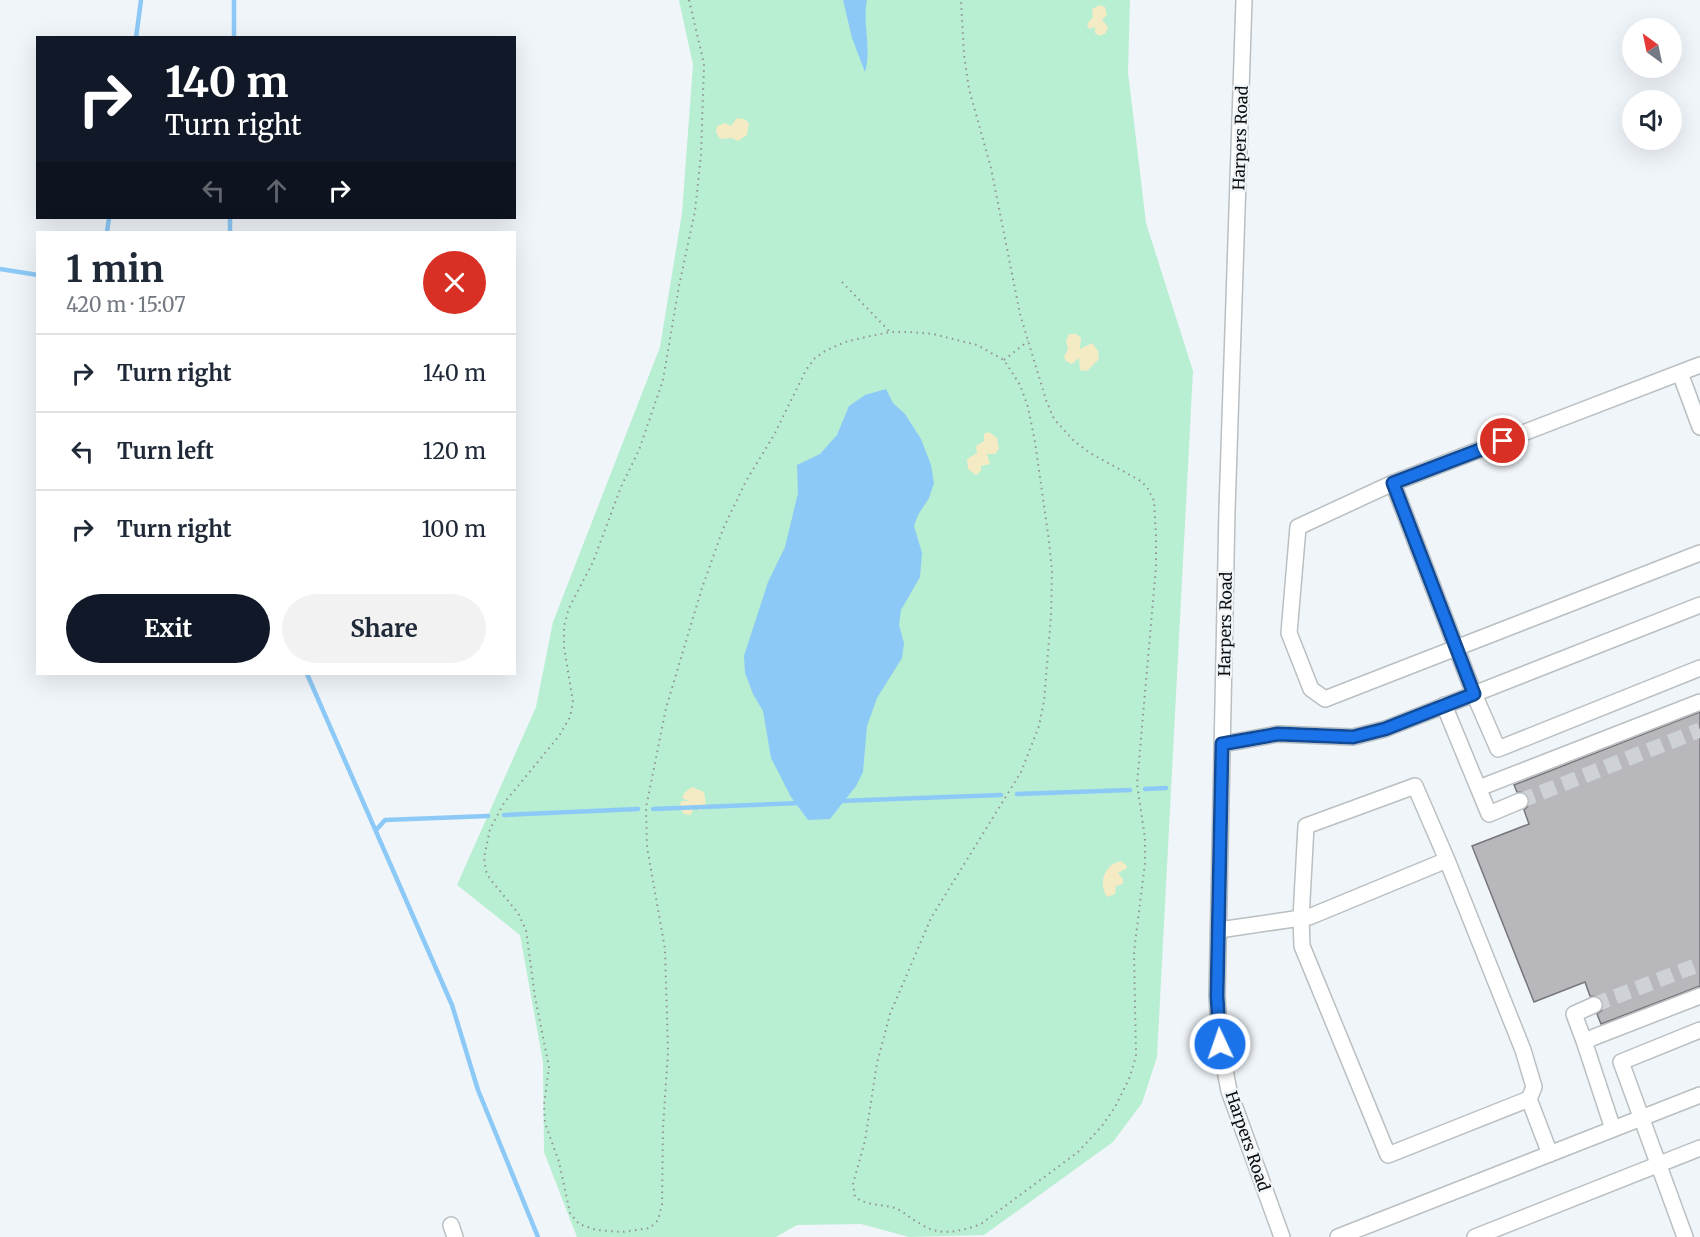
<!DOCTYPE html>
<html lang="en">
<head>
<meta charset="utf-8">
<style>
	:root { --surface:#fff; --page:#f2f2f3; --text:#1f2937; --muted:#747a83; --line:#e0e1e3; --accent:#111827 }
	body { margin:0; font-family:Merriweather,serif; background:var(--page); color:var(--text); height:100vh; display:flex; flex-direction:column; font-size:22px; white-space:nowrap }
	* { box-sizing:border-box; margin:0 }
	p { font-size:20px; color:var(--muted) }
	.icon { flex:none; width:33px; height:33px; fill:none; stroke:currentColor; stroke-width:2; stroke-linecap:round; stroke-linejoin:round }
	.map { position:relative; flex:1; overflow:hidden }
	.drawer { position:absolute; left:36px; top:231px; width:480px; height:444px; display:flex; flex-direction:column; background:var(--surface); border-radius:0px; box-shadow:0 6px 24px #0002 }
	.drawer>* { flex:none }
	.hud { position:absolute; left:36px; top:36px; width:480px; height:183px; border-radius:0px; box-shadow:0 6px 24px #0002; background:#111827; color:#fff; overflow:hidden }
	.needle { width:39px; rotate:327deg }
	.tools { position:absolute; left:1622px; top:18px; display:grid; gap:12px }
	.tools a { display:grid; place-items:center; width:60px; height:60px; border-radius:50%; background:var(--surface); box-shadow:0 6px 24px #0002; font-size:30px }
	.pin { position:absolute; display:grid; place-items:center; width:51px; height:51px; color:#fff; margin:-26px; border:3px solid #fff; border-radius:50%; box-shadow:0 2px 6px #0007 }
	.me { position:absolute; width:66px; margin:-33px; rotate:357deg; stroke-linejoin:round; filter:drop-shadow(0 0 4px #0008) }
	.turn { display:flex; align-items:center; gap:21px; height:126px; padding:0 30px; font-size:27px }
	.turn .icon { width:78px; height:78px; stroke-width:2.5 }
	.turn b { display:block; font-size:42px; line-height:51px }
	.lanes { display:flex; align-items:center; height:57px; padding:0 30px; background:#0003; justify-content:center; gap:30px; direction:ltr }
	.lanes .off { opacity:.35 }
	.round { display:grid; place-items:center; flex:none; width:63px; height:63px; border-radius:32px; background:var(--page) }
	.headline { display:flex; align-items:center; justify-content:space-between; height:102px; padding:0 30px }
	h1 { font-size:36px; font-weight:700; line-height:45px }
	.button { display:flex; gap:12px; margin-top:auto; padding:12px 30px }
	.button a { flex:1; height:69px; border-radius:36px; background:var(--accent); color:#fff; font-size:24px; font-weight:700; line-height:69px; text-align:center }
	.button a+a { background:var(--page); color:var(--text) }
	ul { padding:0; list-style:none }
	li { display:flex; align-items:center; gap:18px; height:78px; padding:0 30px; border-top:2px solid var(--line) }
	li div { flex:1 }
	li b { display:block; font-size:22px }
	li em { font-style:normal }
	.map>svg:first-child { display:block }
</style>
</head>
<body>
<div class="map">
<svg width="1700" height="1237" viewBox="0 0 1700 1237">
	<rect width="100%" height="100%" fill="#f0f5f9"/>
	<!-- green -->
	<path fill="#b8eed2" d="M679 0H1130L1128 72 1146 223 1193 371 1157 1057 1142 1103 1113 1142 984 1235 909 1237 861 1224 797 1225 776 1237H577L544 1152 543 1062 520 935 457 885 536 707 553 622 660 347 682 213 693 65Z"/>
	<!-- sand -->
	<path fill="#f4ebc5" d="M1100 5 1105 7 1107 15 1102 20 1108 27 1106 33 1100 36 1095 33V27L1089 29 1087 24 1093 17 1092 9Z
		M737 118 744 119 749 123 747 135 738 141 732 138 720 139 716 132 717 126 725 123 731 126Z
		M1069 334H1076L1081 338 1080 349 1092 343 1098 351 1099 359 1087 371 1080 370 1079 358 1072 364 1066 361 1064 357 1068 349 1066 341Z
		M989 432 997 438 999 449 995 454H987L990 464 981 466V471L976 475 968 469 967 459 977 453 976 446 984 441V434Z
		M692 787 704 792 706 805 700 811 698 806 694 807 691 815 684 814 679 806 682 801H689L682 798 685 792Z
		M1121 861 1126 865 1127 868 1118 873 1123 879V884L1116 886 1115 894 1107 897C1098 884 1104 864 1121 861Z"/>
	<!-- water -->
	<path fill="#8cc9f6" d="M843 0H867C862 23 872 49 865 72L852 38Z
		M886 389 893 403 905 414 921 439 931 465 934 483 929 498 918 515 914 526 922 553 920 577 901 610 899 625 904 643 902 658 877 698 867 726 863 772 856 786 830 819 808 820 791 797 771 758 763 711 753 694 745 673 744 656 768 582 785 547 798 493 797 465 820 454 837 435 849 406 865 395Z"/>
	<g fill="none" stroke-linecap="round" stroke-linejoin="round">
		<!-- stream -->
		<path stroke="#8cc9f6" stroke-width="4.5" d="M234 0V38
			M136 38 141 0
			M107 232 109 218
			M230 232V218
			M0 269 38 275
			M307 674 452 1005 478 1090 538 1237
			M1145 789 1166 788
			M1017 794 1130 790
			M839 801 1001 795
			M653 809 800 803
			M504 815 638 809
			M377 829 385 820 488 816"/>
	</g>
	<!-- building -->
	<path fill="#b7b7bc" stroke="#76767b" stroke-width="1.5" d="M1700 712V986L1601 1024 1597 1014 1602 1010 1603 1002 1599 997 1590 996 1585 982 1534 1002 1472 846 1529 824 1524 810 1528 806 1529 798 1525 793 1517 792 1514 785Z"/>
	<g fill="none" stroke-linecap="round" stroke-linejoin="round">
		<!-- minor-tunnel -->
		<path stroke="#ced2d6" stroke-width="15" stroke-dasharray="15 8" stroke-linecap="butt" d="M1520 801 1700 730
			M1594 1005 1700 964"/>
		<!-- minor casing -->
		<g stroke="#babfc2" stroke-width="18">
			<path id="minor" d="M1244 0 1227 510 1217 996 1220 1044 1229 1091 1282 1237
				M1700 365 1393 483 1298 527 1289 633 1311 689 1325 699 1700 553
				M1680 373 1700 427
				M1393 483 1474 694 1498 749 1700 668
				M1444 705 1489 814 1520 801
				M1223 744 1278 734 1353 737 1385 729 1700 605
				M1479 788 1700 702
				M1219 930 1301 918 1309 917 1447 860 1415 786 1306 826 1301 918 1302 946 1388 1155 1529 1099 1534 1087 1523 1050 1447 860
				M1584 1041 1574 1014 1594 1005
				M1529 1099 1550 1154
				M1613 1129 1584 1041 1700 996
				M451 1225 455 1237
				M1338 1237 1700 1095
				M1475 1237 1700 1148
				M1685 1237 1621 1062 1700 1030"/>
		</g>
		<!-- path -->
		<path stroke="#909396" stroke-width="2" stroke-dasharray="1.5 4.5" stroke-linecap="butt" d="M689 0 704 64 701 155 695 211 679 286 663 380 639 450 621 487 593 562 569 608 564 626V647L573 702 570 717 559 736 504 803 490 829 484 858 486 871 490 879 518 913 526 930 535 997 549 1067 544 1105 545 1123 559 1162 570 1213 579 1224 596 1230 622 1232 650 1228 658 1220 662 1205 663 1128 668 1052 665 949 647 847 646 808 666 708 702 588 723 529 746 481 774 435 806 370 814 359 825 351 845 342 866 337 890 332H909L933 334 977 345 1004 360 1020 385 1028 407 1035 442 1049 541 1052 571 1051 616 1044 701 1039 726 1021 772 931 918 890 1014 877 1063 865 1141 853 1184 855 1197C867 1206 882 1204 895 1208 903 1211 911 1219 919 1223 939 1237 959 1232 981 1224L1078 1152 1102 1126 1115 1107 1129 1079 1136 1056 1134 952 1145 863V838L1137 784 1156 567V536L1154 501 1147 487 1139 480 1090 453 1074 441 1054 419 1046 400 1020 314 991 168 969 89 964 55 961 0
			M842 282 890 332
			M1004 360 1028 341"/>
		<!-- minor -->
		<use href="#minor" stroke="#fff" stroke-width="15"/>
	</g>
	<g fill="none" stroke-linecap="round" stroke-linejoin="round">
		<!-- route casing -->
		<g stroke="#114b97" stroke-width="15">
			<path id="route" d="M1220 1044 1217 996 1222 744 1278 734 1353 737 1385 729 1474 694 1393 483 1503 441"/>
		</g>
		<!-- route -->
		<use href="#route" stroke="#1a73e8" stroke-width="10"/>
	</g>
	<g text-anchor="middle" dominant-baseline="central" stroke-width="4.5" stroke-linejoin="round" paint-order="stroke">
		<!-- street labels -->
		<g font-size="16" fill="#0c0d0e" stroke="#f0f5f9">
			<text transform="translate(1240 138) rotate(-88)">Harpers Road</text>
			<text transform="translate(1225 624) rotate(-89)">Harpers Road</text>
			<text transform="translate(1248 1141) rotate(71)">Harpers Road</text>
		</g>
	</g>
</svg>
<div class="tools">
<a><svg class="needle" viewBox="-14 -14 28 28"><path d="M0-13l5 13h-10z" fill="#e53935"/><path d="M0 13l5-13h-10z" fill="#747a83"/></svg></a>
<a><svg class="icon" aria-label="sound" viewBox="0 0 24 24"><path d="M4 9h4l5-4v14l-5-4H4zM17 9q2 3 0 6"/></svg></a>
</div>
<div class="pin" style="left:1503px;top:441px;background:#d93025"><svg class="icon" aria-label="arrive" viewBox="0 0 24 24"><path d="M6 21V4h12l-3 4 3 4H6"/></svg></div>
<svg class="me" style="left:1220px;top:1044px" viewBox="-20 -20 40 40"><circle r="17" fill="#1a73e8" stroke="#fff" stroke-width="3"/><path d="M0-11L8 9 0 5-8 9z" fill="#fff"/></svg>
<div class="hud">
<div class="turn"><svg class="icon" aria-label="right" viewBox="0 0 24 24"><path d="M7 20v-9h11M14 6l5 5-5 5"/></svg><div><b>140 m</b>Turn right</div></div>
<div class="lanes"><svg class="icon off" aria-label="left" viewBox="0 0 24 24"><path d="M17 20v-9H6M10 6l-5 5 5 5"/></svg><svg class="icon off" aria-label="ahead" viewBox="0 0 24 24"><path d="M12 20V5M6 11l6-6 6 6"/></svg><svg class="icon" aria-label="right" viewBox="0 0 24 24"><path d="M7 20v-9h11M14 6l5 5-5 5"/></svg></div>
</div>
<section class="drawer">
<div class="headline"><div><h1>1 min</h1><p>420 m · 15:07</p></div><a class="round" style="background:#d93025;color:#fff"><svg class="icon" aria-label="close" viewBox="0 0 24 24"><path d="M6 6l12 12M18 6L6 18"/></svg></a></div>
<ul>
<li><svg class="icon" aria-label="right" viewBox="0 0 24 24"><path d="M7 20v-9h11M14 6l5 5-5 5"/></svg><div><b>Turn right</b></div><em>140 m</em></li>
<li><svg class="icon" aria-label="left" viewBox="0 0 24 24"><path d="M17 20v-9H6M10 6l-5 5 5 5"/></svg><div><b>Turn left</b></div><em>120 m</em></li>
<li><svg class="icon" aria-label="right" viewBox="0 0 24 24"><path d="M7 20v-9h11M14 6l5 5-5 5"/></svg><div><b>Turn right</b></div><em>100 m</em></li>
</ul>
<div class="button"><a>Exit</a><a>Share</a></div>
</section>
</div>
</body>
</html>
